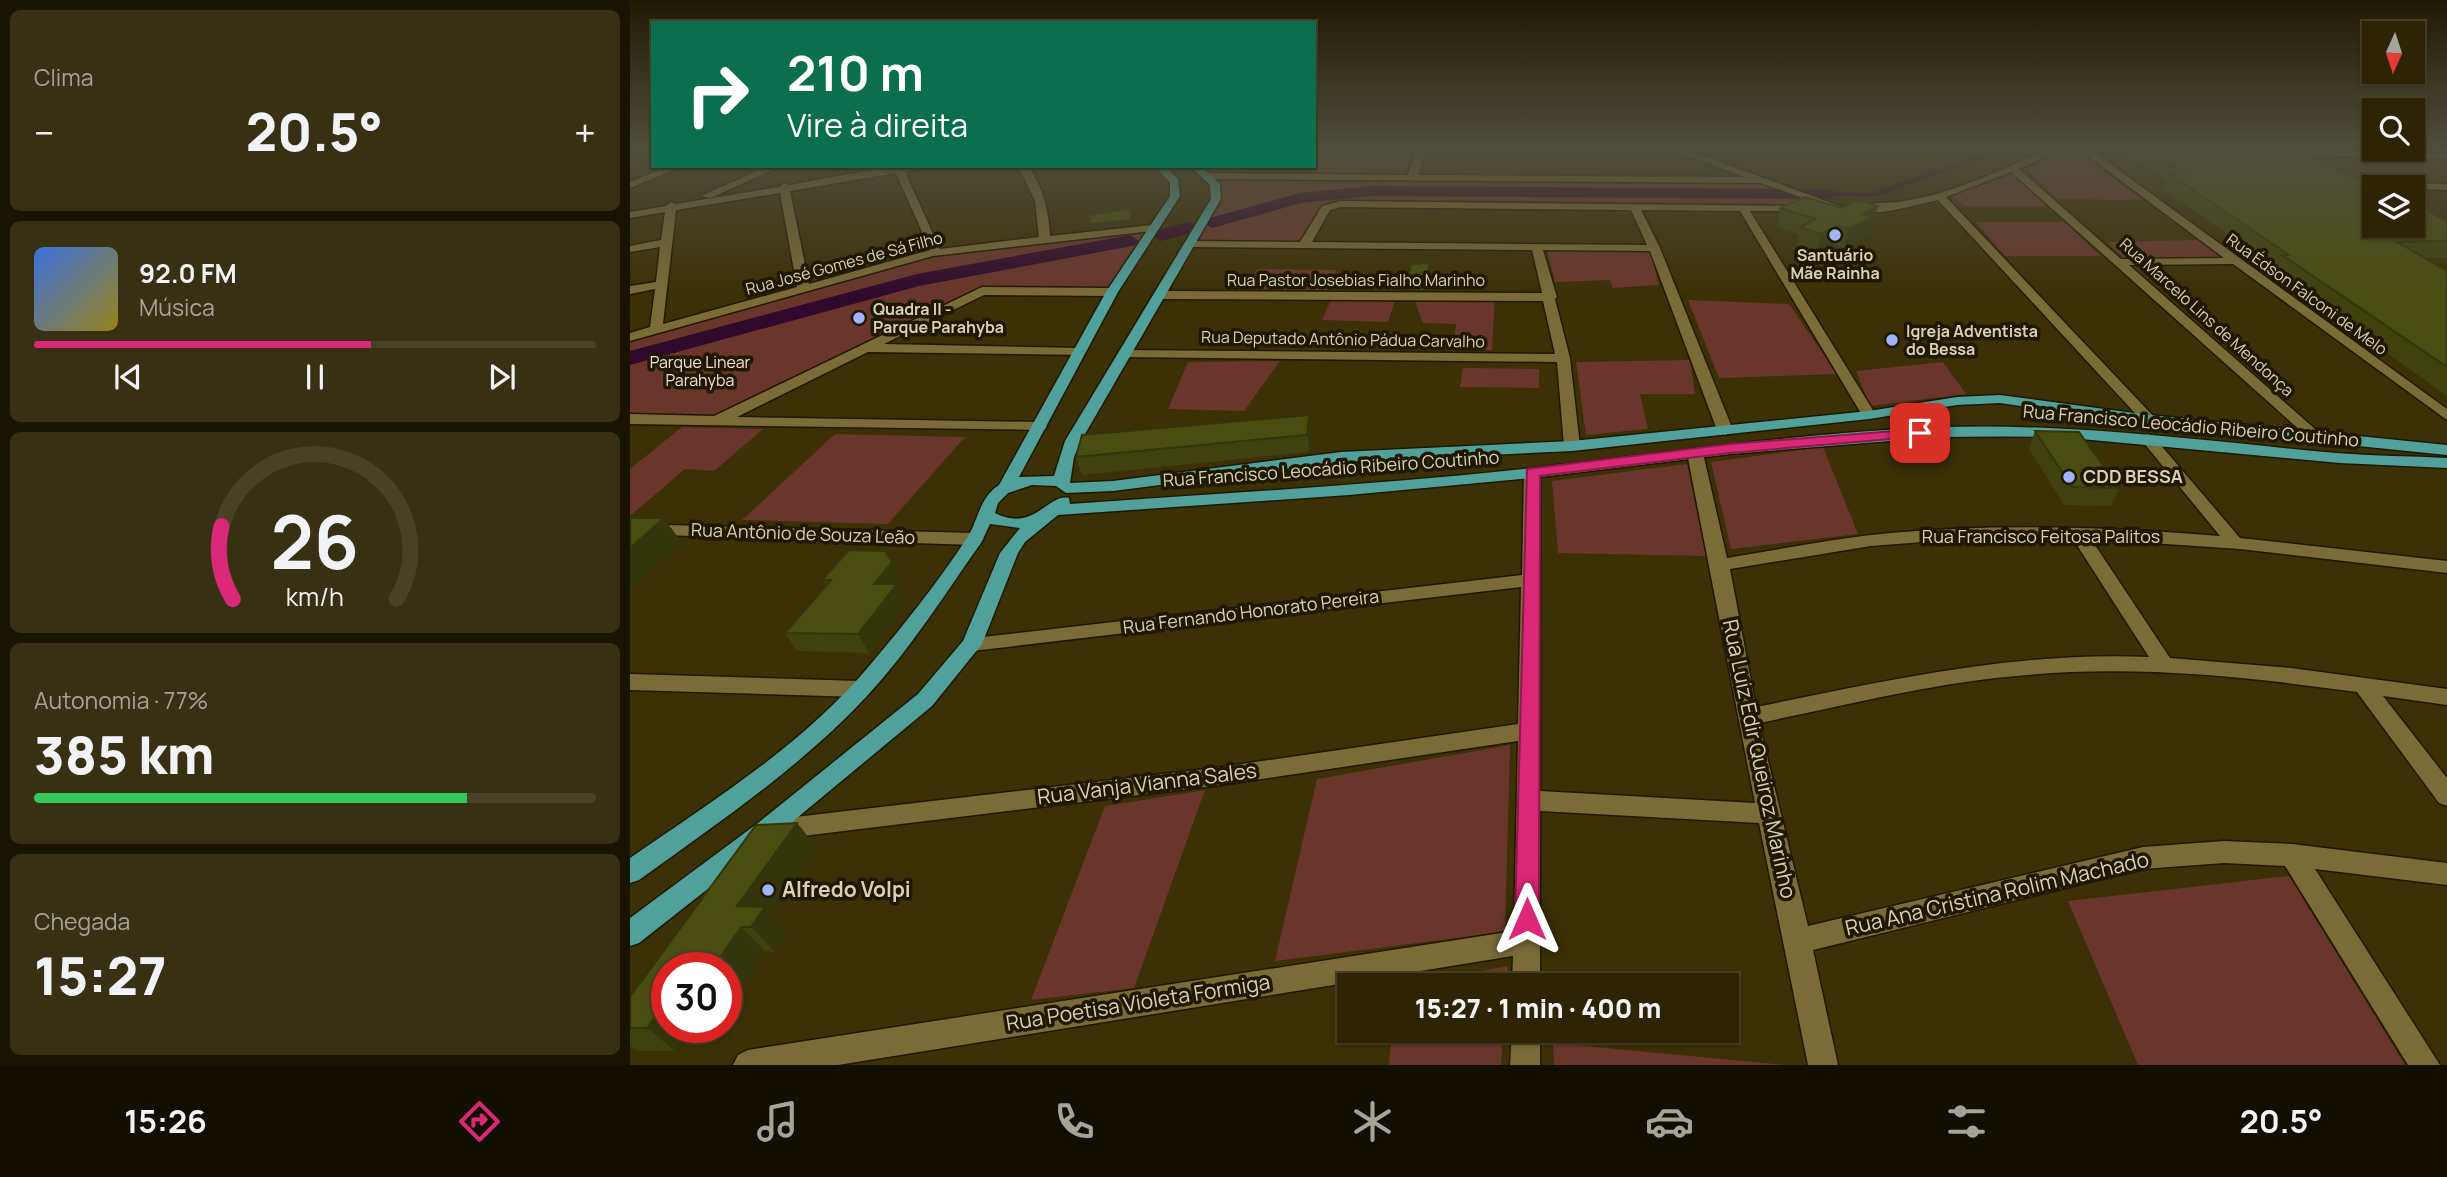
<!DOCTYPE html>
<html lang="pt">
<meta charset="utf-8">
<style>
:root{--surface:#2c2404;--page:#383013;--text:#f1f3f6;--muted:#a6a49a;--line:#484126;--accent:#db2777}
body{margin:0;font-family:Manrope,sans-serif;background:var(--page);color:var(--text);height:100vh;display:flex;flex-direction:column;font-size:26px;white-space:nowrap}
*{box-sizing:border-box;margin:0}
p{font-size:23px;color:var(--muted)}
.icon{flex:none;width:38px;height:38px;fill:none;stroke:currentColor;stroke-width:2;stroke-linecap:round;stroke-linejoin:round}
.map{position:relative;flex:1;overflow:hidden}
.drawer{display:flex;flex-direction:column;gap:10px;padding:10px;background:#181402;width:630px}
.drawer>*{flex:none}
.top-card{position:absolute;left:21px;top:21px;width:665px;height:147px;border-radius:0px;box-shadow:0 2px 5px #0004,0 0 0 2px var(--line);background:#0b6e4f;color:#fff;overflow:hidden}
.needle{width:46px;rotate:183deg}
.buttons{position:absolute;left:1732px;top:21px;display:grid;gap:14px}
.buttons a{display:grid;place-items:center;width:63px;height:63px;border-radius:0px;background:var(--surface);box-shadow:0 2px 5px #0004,0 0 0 2px var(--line);font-size:35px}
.speed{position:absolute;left:21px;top:952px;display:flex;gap:14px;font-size:35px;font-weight:700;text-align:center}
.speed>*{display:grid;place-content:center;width:91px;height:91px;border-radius:50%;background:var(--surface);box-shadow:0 2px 5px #0004,0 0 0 2px var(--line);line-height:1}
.speed .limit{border:10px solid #d22;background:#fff;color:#111}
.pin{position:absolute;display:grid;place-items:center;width:60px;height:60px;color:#fff;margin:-30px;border-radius:14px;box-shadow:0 4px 10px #0006}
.me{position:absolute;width:77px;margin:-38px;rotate:0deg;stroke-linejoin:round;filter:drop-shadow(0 0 5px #0008)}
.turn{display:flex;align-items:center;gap:24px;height:147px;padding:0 21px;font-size:32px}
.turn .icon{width:91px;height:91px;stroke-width:2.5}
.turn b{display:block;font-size:49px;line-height:60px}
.big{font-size:52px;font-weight:800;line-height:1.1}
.drawer .tile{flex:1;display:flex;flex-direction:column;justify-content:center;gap:10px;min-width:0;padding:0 24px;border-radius:10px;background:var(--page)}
.drawer .dial{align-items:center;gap:0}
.dial svg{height:182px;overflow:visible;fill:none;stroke:var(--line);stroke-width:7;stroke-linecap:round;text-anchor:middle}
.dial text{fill:var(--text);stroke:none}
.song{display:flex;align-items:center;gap:21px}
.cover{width:84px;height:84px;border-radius:10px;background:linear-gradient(135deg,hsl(220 70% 55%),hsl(50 70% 35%))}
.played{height:7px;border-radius:4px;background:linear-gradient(90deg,var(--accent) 60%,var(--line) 60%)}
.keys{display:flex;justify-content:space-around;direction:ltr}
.heat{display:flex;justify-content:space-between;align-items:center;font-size:38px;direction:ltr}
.charge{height:10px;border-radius:5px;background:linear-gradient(90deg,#34c759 77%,var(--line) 0)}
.trip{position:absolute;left:707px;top:973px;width:402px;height:70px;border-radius:0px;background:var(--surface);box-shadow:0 2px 5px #0004,0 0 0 2px var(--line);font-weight:800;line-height:70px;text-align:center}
.tabs{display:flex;height:112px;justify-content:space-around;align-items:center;background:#120e02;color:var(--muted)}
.tabs .icon{width:49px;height:49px}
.tabs .on{color:var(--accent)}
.tabs b{font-size:32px;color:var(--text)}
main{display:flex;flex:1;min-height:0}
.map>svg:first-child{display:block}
</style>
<main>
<section class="drawer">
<div class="tile"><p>Clima</p>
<div class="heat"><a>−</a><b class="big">20.5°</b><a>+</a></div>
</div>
<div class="tile">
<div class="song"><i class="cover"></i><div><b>92.0 FM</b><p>Música</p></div></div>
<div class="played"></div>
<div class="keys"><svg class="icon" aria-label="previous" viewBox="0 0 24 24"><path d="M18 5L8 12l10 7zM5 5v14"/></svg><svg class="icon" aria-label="pause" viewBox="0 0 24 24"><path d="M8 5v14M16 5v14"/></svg><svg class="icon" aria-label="next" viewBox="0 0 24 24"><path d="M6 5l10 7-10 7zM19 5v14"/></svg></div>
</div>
<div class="tile dial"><svg viewBox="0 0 100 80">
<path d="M14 69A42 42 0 1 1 86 69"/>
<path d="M14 69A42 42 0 0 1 9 37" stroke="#db2777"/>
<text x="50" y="56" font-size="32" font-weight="700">26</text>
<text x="50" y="72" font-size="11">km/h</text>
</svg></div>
<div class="tile"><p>Autonomia · 77%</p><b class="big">385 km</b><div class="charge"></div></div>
<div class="tile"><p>Chegada</p><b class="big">15:27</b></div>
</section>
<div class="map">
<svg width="1817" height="1065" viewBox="0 0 1817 1065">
<rect width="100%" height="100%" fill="#3b3006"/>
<g fill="#6a362b">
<path d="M684 147H782L774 174 591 172 580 166H684Z"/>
<path d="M1442 149 1514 200 1428 199 1397 168Z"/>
<path d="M1384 173 1419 206H1335L1320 195Z"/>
<path d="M581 178 1129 181 1208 209 718 205 690 213 669 242 558 244 587 195Z"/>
<path d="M1346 222H1435L1470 256H1375Z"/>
<path d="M521 229 483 291 352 289 83 421 0 419V336L303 252Z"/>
<path d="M1569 240 1597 259H1495L1476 242Z"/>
<path d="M917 250 1020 251 1029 285 983 288 980 280 925 282Z"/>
<path d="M627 269 706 270 697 290 616 289Z"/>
<path d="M704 293 767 295 758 322 692 320Z"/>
<path d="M865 297 862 350 823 349 826 324 793 323 784 299Z"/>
<path d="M1058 300 1159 304 1207 374 1089 378Z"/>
<path d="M1060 360 1065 394H1010L1018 429 956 435 946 362Z"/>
<path d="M650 361 614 411 538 409 558 362Z"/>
<path d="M1313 362 1336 394 1240 406 1226 371Z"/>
<path d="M833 368 909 369V388L830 387Z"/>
<path d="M52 427 133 429 84 471 55 469 0 516V469Z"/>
<path d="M205 434 335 437 258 524 112 520Z"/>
<path d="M1193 447 1228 534 1101 549 1081 462Z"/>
<path d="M1057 464 1076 556 928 553 922 481Z"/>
<path d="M880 745 875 932 645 961 687 779Z"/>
<path d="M575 790 504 988 401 1000 475 806Z"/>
<path d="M1659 876 1775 1065H1508L1438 901Z"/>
<path d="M878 966 876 985H782Z"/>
<path d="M762 1031H873L871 1065H759Z"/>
<path d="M923 1043 1156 1065H924Z"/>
</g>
<path fill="#31092c" d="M1369 147H1384L1248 196H1173L1159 192 1241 193Z"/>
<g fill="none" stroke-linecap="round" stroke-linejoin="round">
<g fill="#31092c" fill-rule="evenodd">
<path d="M741 186 1200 189 1209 194 1200 199 741 196 671 203 582 228 573 223 576 219 670 193Z"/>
<path d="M560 222 569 228 567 232 530 241 521 235 523 231Z"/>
<path d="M500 235 509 241 507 245 289 286 0 365V351L287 274Z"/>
</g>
<defs>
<g id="minor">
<path d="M787 147H797L788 175 1114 177 1035 147H1049L1215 208 1206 210 1131 183 578 179 573 176 578 173 778 175Z"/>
<path d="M1423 147H1436L1389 169 1491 259 1594 258 1446 147H1457L1817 409V420L1603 264 1499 265 1694 437 1686 442 1681 440 1381 172 1316 197 1527 420 1519 425 1514 423 1308 200C1289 204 1237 220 1221 209 1233 201 1259 204 1274 201 1326 193 1375 168 1423 147Z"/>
<path d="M1674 150 1817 153V159L1671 155 1669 153Z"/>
<path d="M39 166H53L0 188V182Z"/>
<path d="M138 166H152L80 198 71 196Z"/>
<path d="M264 166H298L275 172 310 249 409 237 405 201 388 166H398C413 187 419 211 420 236L522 225 527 228 522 231 303 256 0 341V333L20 327 25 289 0 294V286L26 282 30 247 0 252V246L31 240 35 212 0 218V212L36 206 41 202 46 204 149 187 154 183 159 185ZM266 173 300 250 179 284 160 191ZM150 193 167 287 33 324 46 210Z"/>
<path d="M1735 182 1817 184V190L1732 187 1730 185Z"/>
<path d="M711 201 1177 206 1178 208 1173 211H1120L1246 415 1239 419 1232 415 1110 211 1011 210 1030 248 1103 430 1095 435 1087 430 1020 251 913 250 927 297 925 299 940 358 950 446 942 451 934 446 927 362 489 357V351L494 350 925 354 913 301 531 299 525 295 531 291 912 293 902 250 559 247 553 244 559 241 670 242 692 206ZM711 207 1001 210 1017 245 682 242 700 210Z"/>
<path d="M352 287 482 288 488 292 482 296 354 295 254 344 449 348 454 349V355L238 352 107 417 409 422 414 424 417 427 414 430 0 424V414L84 416Z"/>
<path d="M1518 434 1523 436 1610 538 1817 561V573L1610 549 1461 539 1540 658 1661 668 1817 689V705L1753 696 1817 778V806L1809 803 1727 692C1618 677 1507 665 1397 675 1306 682 1218 705 1129 723L1178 926 1513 847 1594 841 1662 844 1817 863V885L1685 869 1810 1065H1778L1655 866 1594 863 1513 869 1183 950 1208 1065H1178L1129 823 910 811V985H882L883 956 208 1065H103L108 1055 118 1050 884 931 888 741 584 786 148 839 140 836 136 829 140 822 148 819 584 768 888 724 891 587 342 651 335 649 332 644 335 639 892 575 894 473 902 468 910 473V791L1125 803 1057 453 1059 450 1065 448 1073 453 1097 558C1152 549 1206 538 1260 533 1370 523 1480 527 1590 536L1513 442 1510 439 1513 436ZM1402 538 1443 539 1519 657C1385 651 1256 681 1126 707L1100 569 1241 546 1332 539Z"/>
<path d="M0 524 345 533 354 539 345 545 0 534Z"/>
<path d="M0 674 230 681 237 683 240 689 237 695 230 697 0 690Z"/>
<path d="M882 1031H910V1065H880Z"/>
</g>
<g id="major">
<path d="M1804 147H1817V154Z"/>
<path d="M524 166H535L548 179 550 196 488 292 389 477 424 476 435 441 581 199 580 185 560 166H571L590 184 591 199 451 441 444 457 440 483 483 481 711 452 942 441 1239 411 1327 397 1370 395 1519 415 1817 445V455L1519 425 1370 403 1327 405 1239 419 942 451 711 462 483 491 436 493 426 486 402 485 378 493 368 503 365 513C404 533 418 493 439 498L440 504C595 493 750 485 904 468 1039 453 1175 432 1312 427 1444 423 1574 441 1706 453 1743 456 1780 456 1817 458V468L1710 463 1419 436 1310 437 1100 454 902 478 719 495 428 515 395 542 388 553 352 644 302 706 144 837 9 943 0 946V918L128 823 288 694 333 641 370 553 390 528 360 524 351 543C314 595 280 650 237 696 170 768 88 823 9 880L0 883V858C84 800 174 744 240 665 274 625 308 582 337 538 349 519 349 498 369 485L476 292 540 196V182Z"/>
</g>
</defs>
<use href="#minor" stroke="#201800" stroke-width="3"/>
<use href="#major" stroke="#201800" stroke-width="3"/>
<use href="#minor" fill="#7a6b37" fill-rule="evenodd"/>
<use href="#major" fill="#50a19c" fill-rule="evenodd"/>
</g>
<g fill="#3f420e">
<path d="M1488 147H1665L1722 178 1817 221V258H1795L1817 271V396L1643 272 1645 268 1534 189 1537 181Z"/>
<path d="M1150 208 1244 224 1243 225 1240 236 1214 248 1204 245 1187 253 1166 246 1169 234 1147 227Z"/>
<path d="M800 273 798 290H779L778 280Z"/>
<path d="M1405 431 1489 488 1481 506 1434 505 1399 449Z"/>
<path d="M682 432 680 452 452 475 446 457Z"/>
<path d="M262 562 272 581 268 586 277 603 239 653 167 651 155 633 196 586 192 580Z"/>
<path d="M167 823 187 848 141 914 158 932 145 952 135 951 109 990H96V968H37L45 1051H7L0 1046V997Z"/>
</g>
<g fill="#33360b">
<path d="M1248 206 1240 236 1214 248 1218 229 1233 214Z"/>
<path d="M500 208 503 224 462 229 460 224Z"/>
<path d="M1208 226 1204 245 1187 253 1191 234Z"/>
<path d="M799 263 800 273 798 290 797 280Z"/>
<path d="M679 415 682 432 680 452 677 435Z"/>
<path d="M34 518 52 543 0 590V548Z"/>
<path d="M262 562 272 581 268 586 277 603 239 653 228 634 244 584Z"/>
<path d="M167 823 187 848 141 914 158 932 145 952 121 927 107 906Z"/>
<path d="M111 927 135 951 109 990 96 978V968H86L84 966Z"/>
<path d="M37 1001V1027H62L45 1051 17 1028Z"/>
</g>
<g fill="#494d10" stroke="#33360b" stroke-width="2">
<path d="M1515 147H1665L1722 178H1735L1753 187H1745V226H1783V203L1817 221V241L1767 242 1817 271V367L1652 255H1659L1540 174H1555Z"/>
<path d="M1175 197 1212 208 1227 200 1248 206 1233 214 1244 217 1218 229 1208 226 1191 234 1170 227 1186 219 1150 208Z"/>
<path d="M500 208 502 220 460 224 459 215Z"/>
<path d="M799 263 797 280H778L781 264Z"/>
<path d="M679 415 677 435 446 457 452 435Z"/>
<path d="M1405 431 1449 432 1489 488 1442 487Z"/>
<path d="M0 518H34L0 548Z"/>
<path d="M219 550 255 551 262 562 244 584H267L228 634 155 633 201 580H192Z"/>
<path d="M167 823 107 906 135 907 121 927H111L84 966 62 965 61 968H37V1001L17 1028H0V997L126 825Z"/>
</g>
<linearGradient id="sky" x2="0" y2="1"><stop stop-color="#201a03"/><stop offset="0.5" stop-color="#4f4e3b"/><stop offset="1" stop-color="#4f4e3b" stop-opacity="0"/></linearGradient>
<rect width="1817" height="296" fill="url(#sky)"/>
<path fill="#db2777" stroke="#8e194d" stroke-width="2" d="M1290 429 1297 433 1295 436 1100 453 910 476 909 919 905 927 897 930 889 927 885 919 897 469 1100 444Z"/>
<g fill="#a1b3fd" stroke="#1f1904" stroke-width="2.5">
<circle cx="1205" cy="235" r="7"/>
<circle cx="229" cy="318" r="7"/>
<circle cx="1262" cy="340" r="7"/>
<circle cx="1439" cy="477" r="7"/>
<circle cx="138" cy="890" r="7"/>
</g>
<g text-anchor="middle" stroke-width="7" stroke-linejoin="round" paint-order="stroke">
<g font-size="16" font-weight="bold" fill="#d9d1b7" stroke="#1f1904" text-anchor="start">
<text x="1205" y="261" text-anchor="middle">Santuário<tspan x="1205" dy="18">Mãe Rainha</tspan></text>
<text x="243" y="315">Quadra II -<tspan x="243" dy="18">Parque Parahyba</tspan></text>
<text x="1276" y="337">Igreja Adventista<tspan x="1276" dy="18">do Bessa</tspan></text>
</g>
<g font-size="16" fill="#d9d1b7" stroke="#1f1904">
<text transform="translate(214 263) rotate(-15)" y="6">Rua José Gomes de Sá Filho</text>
<text x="726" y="286">Rua Pastor Josebias Fialho Marinho</text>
<text transform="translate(1677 294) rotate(36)" y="6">Rua Édson Falconi de Melo</text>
<text transform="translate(1577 317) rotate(42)" y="6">Rua Marcelo Lins de Mendonça</text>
<text transform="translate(713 339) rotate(1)" y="6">Rua Deputado Antônio Pádua Carvalho</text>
</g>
<g font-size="16" fill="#f3dfdb" stroke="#1f1904">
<text x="70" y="368">Parque Linear<tspan x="70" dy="18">Parahyba</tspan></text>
</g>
<g font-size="18" fill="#d9d1b7" stroke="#1f1904">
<text transform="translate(1561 426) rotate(5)" y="6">Rua Francisco Leocádio Ribeiro Coutinho</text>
<text transform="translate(701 469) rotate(-4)" y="6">Rua Francisco Leocádio Ribeiro Coutinho</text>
<text transform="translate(173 534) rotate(2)" y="6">Rua Antônio de Souza Leão</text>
<text x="1411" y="543">Rua Francisco Feitosa Palitos</text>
<text transform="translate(621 612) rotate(-7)" y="6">Rua Fernando Honorato Pereira</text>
</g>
<g font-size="18" font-weight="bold" fill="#d9d1b7" stroke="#1f1904" text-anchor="start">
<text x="1453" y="483">CDD BESSA</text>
</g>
<g font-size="21" fill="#d9d1b7" stroke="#1f1904">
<text transform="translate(1129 759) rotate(78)" y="7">Rua Luiz Edir Queiroz Marinho</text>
<text transform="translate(517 784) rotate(-7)" y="7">Rua Vanja Vianna Sales</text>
<text transform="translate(1367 894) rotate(-13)" y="7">Rua Ana Cristina Rolim Machado</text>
<text transform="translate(508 1003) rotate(-9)" y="7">Rua Poetisa Violeta Formiga</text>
</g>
<g font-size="21" font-weight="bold" fill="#d9d1b7" stroke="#1f1904" text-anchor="start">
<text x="152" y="897">Alfredo Volpi</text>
</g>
</g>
</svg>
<div class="buttons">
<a><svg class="needle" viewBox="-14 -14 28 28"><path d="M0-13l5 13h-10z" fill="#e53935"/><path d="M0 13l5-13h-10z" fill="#a6a49a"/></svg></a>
<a><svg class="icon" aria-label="search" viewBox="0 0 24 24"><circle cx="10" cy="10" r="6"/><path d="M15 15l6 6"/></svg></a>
<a><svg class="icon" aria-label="layers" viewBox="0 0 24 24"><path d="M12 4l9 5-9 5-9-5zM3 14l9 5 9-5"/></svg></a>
</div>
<div class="speed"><div class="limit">30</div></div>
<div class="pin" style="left:1290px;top:433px;background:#d93025"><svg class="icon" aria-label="arrive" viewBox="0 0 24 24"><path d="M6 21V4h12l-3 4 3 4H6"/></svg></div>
<svg class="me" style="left:897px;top:919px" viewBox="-20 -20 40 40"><path d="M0-17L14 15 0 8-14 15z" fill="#db2777" stroke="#fff" stroke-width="4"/></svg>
<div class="trip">15:27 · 1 min · 400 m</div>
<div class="top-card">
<div class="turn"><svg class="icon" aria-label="right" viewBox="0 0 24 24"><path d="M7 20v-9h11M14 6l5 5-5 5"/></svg><div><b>210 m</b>Vire à direita</div></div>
</div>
</div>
</main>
<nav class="tabs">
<b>15:26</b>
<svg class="icon on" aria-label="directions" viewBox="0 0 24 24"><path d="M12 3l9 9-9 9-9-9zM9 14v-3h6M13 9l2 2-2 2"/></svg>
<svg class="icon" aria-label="music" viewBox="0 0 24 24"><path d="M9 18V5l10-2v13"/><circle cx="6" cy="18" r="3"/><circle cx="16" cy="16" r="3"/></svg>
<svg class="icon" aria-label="phone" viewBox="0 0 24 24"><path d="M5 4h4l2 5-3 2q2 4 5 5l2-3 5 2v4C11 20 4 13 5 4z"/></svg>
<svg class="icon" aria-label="climate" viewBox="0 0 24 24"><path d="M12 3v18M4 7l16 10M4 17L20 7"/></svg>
<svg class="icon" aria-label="car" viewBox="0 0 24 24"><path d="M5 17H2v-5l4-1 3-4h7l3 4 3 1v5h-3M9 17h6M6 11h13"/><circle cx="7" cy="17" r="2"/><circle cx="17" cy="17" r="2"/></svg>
<svg class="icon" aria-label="filters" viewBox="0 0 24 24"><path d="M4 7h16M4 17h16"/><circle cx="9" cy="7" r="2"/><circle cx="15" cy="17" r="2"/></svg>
<b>20.5°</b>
</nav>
